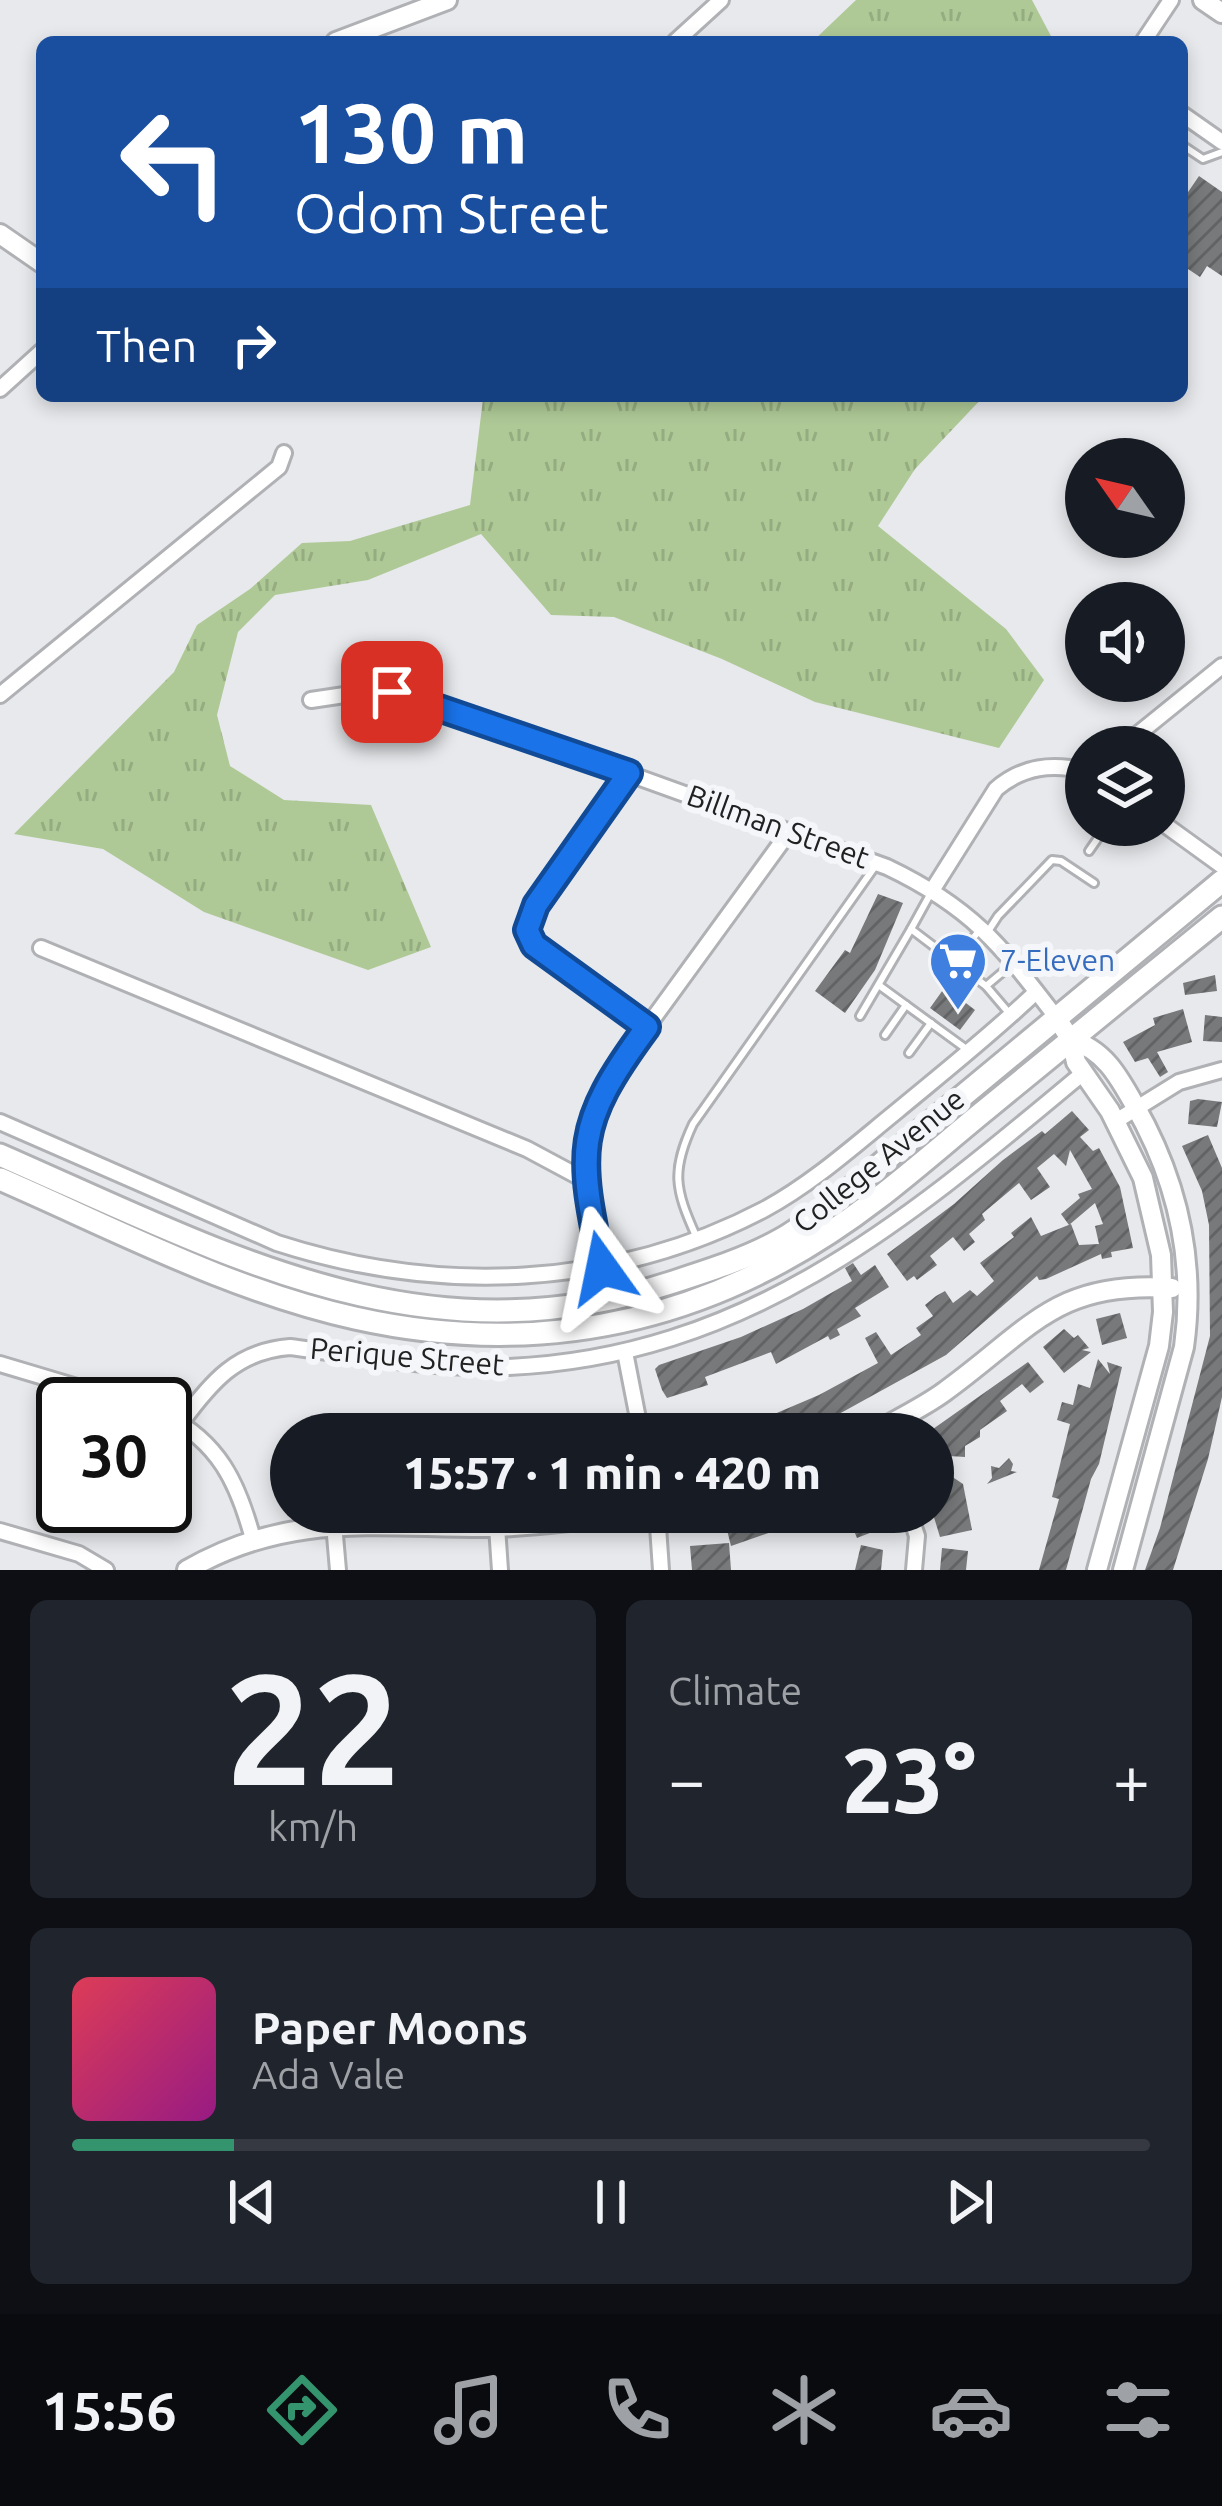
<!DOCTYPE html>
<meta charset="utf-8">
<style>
:root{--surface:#171b24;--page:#20242c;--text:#f1f3f6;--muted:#9ea1a6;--line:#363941;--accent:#34946e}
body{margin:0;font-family:Ubuntu,sans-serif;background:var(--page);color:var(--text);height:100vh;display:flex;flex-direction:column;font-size:45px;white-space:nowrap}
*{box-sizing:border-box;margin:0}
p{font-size:39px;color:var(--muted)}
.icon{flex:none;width:66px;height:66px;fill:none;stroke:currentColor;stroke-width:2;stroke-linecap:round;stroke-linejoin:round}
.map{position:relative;height:1570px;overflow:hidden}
.panel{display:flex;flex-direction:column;gap:30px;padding:30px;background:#0d0f14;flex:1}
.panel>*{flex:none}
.hud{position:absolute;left:36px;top:36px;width:1152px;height:366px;border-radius:18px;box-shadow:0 6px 18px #0003;background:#1a4fa0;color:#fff;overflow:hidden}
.needle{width:78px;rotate:304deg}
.buttons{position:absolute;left:1065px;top:438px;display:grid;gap:24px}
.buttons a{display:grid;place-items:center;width:120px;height:120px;border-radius:50%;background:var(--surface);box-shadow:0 6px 18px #0003;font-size:60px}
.speed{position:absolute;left:36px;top:1377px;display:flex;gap:24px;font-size:60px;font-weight:700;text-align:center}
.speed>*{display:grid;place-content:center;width:156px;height:156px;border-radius:50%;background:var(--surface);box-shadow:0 6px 18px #0003;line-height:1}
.speed .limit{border:6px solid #111;border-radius:18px;background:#fff;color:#111}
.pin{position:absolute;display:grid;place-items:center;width:102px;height:102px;color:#fff;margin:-51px;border-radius:24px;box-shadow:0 6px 18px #0006}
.me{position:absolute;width:132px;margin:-66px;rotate:348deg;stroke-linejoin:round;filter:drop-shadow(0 0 9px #0008)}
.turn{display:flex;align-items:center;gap:42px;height:252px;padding:0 60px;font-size:54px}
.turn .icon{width:156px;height:156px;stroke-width:2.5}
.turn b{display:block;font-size:84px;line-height:102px}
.then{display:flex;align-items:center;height:114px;padding:0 60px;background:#0003;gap:24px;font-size:45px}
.big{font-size:90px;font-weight:800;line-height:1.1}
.panel .card{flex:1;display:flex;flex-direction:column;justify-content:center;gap:18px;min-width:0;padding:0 42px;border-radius:18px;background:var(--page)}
.panel .dial{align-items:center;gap:0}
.dial b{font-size:156px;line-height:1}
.song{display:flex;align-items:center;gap:36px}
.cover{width:144px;height:144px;border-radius:18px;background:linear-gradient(135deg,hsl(350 70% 55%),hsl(310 70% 35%))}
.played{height:12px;border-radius:6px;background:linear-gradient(90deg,var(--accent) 15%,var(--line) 15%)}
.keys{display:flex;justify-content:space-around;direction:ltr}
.heat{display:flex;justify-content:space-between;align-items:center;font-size:66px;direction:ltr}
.panel .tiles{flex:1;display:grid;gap:30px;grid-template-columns:1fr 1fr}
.card:last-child{grid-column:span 2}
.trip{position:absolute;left:270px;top:1413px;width:684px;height:120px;border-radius:60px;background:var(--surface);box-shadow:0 6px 18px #0003;font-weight:800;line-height:120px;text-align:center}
.menu{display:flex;height:192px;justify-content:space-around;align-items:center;background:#090b0e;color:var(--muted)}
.menu .icon{width:84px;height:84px}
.menu .active{color:var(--accent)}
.menu b{font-size:54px;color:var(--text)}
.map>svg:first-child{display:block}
</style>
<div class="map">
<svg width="1222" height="1570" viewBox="0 0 1222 1570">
<defs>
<pattern id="grass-tufts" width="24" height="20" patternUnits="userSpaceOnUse" patternTransform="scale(3)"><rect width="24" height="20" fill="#aec996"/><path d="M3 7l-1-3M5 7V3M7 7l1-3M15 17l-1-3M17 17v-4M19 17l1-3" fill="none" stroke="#95ac81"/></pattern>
<pattern id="building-hatch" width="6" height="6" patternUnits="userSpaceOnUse" patternTransform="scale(3)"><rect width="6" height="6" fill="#77797b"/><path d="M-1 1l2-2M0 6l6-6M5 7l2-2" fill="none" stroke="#616364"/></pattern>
</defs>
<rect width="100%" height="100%" fill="#e7e9ec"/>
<g fill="url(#grass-tufts)">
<path d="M856 0H1032L1052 38 1047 42H812Z"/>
<path d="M470 396H984L915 469 878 526 1006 629 1044 680 999 748 815 702 722 659 614 617 551 615 481 534 368 580 275 595 238 632 217 715 230 766 284 800 371 805 431 947 368 970 204 912 103 849 14 834 174 672 197 625 250 589 302 543 350 541 470 505 483 399Z"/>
</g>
<g fill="url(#building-hatch)">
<path d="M1199 176 1222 192V276L1207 266 1200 277 1182 265V201Z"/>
<path d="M878 894 903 903 875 970 845 1013 815 991 845 950 850 953Z"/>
<path d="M1215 975 1217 991 1185 995 1183 983Z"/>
<path d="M945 987 975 1010 960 1030 930 1008Z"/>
<path d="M1183 1009 1192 1042 1157 1052 1168 1072 1160 1077 1148 1058 1135 1062 1123 1042 1155 1025 1153 1018Z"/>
<path d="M1205 1015 1222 1017V1042L1203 1041Z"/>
<path d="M1198 1099 1222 1102 1217 1127 1188 1124 1190 1101Z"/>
<path d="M1072 1111 1089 1130 1080 1137 1093 1151 1099 1148 1120 1187 1133 1248 1111 1252 1112 1257 1102 1259 1101 1254 1046 1279 1039 1280 1037 1276 946 1355 819 1425 793 1434H652L703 1416 707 1426 731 1420 734 1431 819 1395 878 1363 865 1338 876 1332 891 1355 921 1335 916 1328 933 1316 925 1305 936 1296 945 1291 953 1303 970 1290 977 1296 994 1281 980 1263 1014 1237 1011 1233 1031 1217 1041 1236 1071 1224 1079 1245 1099 1244 1095 1226 1103 1224 1095 1203 1069 1225 1061 1214 1080 1198 1078 1194 1092 1189 1070 1150 1066 1166 1054 1154 1037 1168 1050 1187 1031 1200 1019 1183 982 1214 985 1220 969 1234 975 1242 964 1251 953 1237 930 1256 937 1265 917 1280 914 1276 907 1281 887 1254 954 1204 1003 1160 1042 1131 1045 1134Z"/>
<path d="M1208 1135 1222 1168V1397L1208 1459 1173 1570H1145L1160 1528 1210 1336 1209 1225 1202 1191 1182 1146Z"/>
<path d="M853 1263 861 1275 875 1265 889 1287 855 1308 861 1316 837 1329 840 1335 830 1340 828 1336 776 1364 771 1352 705 1377 708 1385 667 1398 662 1390 655 1369 659 1365 741 1337 803 1309 852 1281 845 1268Z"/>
<path d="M1120 1313 1127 1338 1102 1345 1096 1319Z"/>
<path d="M1064 1329 1074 1338 1078 1335 1089 1348 1082 1350 1091 1352 1064 1373 1043 1347Z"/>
<path d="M1098 1359 1110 1374 1107 1362 1122 1367 1099 1464 1091 1479 1066 1570H1039L1059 1499 1052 1497 1070 1424 1057 1420 1062 1402 1073 1405 1078 1384 1090 1388Z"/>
<path d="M1028 1362 1044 1382 1030 1393 1022 1384 1000 1401 1007 1411 980 1430V1437L965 1446V1457L933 1455V1429Z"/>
<path d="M1009 1458 1013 1464 1011 1471 1017 1472 987 1484 992 1478 991 1466 999 1468Z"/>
<path d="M933 1464 963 1484 972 1530 940 1537 933 1514Z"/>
<path d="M757 1512H826V1513L731 1546 725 1522Z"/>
<path d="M854 1512H873L880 1529 857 1538 852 1526 836 1533 832 1522Z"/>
<path d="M729 1543 731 1570H692L690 1546Z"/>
<path d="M861 1545 883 1550 881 1570H855Z"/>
<path d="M942 1548 968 1551 966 1570H940Z"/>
</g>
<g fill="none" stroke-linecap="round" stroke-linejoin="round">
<defs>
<g id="lane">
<path d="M1182 145 1203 159 1222 152"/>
<path d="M1089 851 1107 825"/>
<path d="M932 891 911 929 986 986 1009 1013"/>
<path d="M987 933 998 916 1052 860 1061 861 1094 883"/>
<path d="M954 962 978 932"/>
<path d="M880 986 969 1051"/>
<path d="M986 986 1011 965"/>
<path d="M860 1016 911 929"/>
<path d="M885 1035 906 1005"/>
<path d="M909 1053 931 1023"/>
<path d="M696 1236C675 1189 671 1171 693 1124L876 865"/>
</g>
<g id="street">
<path d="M675 42 721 0"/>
<path d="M1143 42 1171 0"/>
<path d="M1182 114 1222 142"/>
<path d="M0 389 42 351"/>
<path d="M0 695 279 467 284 453"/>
<path d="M311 700 358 693 413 696 887 867C971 907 1000 944 1056 1017"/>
<path d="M1122 747 1222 666"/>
<path d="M629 773 535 905 527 930 534 945 647 1027"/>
<path d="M1164 824 1222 866"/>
<path d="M933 889 996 789C1023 766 1052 763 1086 771"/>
<path d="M41 948 527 1149 583 1179"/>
<path d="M1116 1121 1179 1082 1222 1070"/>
<path d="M0 1122 277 1243C438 1295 613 1289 765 1209 813 1183 855 1145 897 1111 944 1072 992 1034 1036 992"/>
<path d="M602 1268C586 1191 572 1143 615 1071L789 832"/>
<path d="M625 1352 641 1434"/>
<path d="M0 1364 134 1404"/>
<path d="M165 1415C219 1442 238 1483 253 1539"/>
<path d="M181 1423C211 1382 237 1351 290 1347 363 1356 436 1370 509 1367 749 1356 908 1219 1083 1073"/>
<path d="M657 1512 661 1570"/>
<path d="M909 1512 917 1536 914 1570"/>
<path d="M334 1524 338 1570"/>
<path d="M497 1527 500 1570"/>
<path d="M0 1531 79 1554 106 1570"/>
</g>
<g id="secondary">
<path d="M1203 0 1222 13"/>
<path d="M336 42 447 0"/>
<path d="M0 234 42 263"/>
<path d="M1056 1017 1071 1040 1076 1062 1110 1111 1143 1178 1161 1255 1163 1312 1159 1346 1097 1570"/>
<path d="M1071 1040C1103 1049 1118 1075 1134 1104 1177 1179 1196 1261 1184 1347L1123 1570"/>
<path d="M872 1434C896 1420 922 1408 944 1392 1030 1330 1055 1280 1172 1288"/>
<path d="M187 1570C291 1510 379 1528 492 1527 544 1526 597 1517 648 1512"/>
</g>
<g id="primary">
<path d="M0 1155C224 1253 420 1364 670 1283 707 1271 746 1259 780 1240 804 1227 825 1208 847 1192L1222 881"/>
<path d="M0 1179C115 1229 232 1291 355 1318 548 1361 721 1319 877 1199 915 1170 952 1137 989 1107 1067 1043 1144 980 1222 917"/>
</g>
</defs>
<use href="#lane" stroke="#b0b1b4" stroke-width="12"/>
<use href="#street" stroke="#b0b1b4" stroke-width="20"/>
<use href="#secondary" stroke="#b0b1b4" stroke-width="24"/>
<use href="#primary" stroke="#b0b1b4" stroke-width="27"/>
<use href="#lane" stroke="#fff" stroke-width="6"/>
<use href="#street" stroke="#fff" stroke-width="14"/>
<use href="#secondary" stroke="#fff" stroke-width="18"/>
<use href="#primary" stroke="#fff" stroke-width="21"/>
</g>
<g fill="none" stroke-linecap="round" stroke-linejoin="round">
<defs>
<path id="route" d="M392 692 629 773 536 905 527 930 534 945 647 1027C573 1127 578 1151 602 1268"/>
</defs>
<use href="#route" stroke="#114b97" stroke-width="30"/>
<use href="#route" stroke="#1a73e8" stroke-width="21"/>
</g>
<defs>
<symbol id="supermarket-pin" viewBox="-11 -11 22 30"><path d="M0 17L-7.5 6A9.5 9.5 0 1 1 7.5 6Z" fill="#3f7fe0" stroke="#f4f6f9"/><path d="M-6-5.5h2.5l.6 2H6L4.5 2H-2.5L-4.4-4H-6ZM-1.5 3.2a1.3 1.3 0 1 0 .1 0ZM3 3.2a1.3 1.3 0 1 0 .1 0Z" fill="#fff"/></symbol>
</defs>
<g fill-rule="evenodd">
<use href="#supermarket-pin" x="925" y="928" width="66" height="90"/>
</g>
<g text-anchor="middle" stroke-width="12" stroke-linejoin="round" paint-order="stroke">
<g font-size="30" fill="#212122" stroke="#f4f6f9">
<text transform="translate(778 827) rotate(20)" y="10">Billman Street</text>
<text transform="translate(879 1161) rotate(-39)" y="10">College Avenue</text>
<text transform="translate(407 1357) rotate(5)" y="10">Perique Street</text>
</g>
<g font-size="30" fill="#366cbe" stroke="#f4f6f9" text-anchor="start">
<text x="1000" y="971">7-Eleven</text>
</g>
</g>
</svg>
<div class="buttons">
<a><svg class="needle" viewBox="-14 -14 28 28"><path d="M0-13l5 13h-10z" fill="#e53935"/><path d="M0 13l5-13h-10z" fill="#9ea1a6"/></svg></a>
<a><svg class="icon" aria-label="sound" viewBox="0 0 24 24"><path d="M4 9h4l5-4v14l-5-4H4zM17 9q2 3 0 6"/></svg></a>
<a><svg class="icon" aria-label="layers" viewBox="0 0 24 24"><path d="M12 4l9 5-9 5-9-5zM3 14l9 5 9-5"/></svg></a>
</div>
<div class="speed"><div class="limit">30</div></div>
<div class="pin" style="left:392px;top:692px;background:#d93025"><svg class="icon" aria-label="arrive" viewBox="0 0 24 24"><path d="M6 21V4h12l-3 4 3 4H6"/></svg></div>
<svg class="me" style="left:602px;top:1268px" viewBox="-20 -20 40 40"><path d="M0-17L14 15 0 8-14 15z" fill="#1a73e8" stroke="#fff" stroke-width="4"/></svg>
<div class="trip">15:57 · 1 min · 420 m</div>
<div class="hud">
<div class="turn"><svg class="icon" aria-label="left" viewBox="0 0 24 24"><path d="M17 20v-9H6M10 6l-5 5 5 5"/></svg><div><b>130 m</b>Odom Street</div></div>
<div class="then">Then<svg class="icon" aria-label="right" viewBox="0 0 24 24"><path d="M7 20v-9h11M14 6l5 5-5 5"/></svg></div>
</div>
</div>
<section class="panel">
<div class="tiles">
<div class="card dial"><b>22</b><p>km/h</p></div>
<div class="card"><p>Climate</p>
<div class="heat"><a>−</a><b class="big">23°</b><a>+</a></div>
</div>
<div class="card">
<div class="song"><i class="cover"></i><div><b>Paper Moons</b><p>Ada Vale</p></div></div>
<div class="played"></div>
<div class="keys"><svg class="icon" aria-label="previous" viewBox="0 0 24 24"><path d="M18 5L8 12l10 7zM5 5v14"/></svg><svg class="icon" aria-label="pause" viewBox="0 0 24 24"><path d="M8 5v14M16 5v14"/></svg><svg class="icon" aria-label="next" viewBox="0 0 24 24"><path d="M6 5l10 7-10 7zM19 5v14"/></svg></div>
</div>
</div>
</section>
<nav class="menu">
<b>15:56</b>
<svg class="icon active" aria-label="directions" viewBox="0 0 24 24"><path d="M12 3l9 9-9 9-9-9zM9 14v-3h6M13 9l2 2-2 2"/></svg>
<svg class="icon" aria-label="music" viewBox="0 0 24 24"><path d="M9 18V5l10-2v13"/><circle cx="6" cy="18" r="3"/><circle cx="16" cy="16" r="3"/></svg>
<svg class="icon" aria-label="phone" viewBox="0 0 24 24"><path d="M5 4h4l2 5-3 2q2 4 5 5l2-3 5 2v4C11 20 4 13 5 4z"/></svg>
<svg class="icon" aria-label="climate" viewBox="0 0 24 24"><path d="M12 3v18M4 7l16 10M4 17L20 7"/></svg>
<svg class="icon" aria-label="car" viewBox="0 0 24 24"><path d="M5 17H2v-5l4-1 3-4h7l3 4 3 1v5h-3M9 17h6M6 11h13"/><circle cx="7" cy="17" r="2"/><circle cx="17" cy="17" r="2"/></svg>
<svg class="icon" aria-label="filters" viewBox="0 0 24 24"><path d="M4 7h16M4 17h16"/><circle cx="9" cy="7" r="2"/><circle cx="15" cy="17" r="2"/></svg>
</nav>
